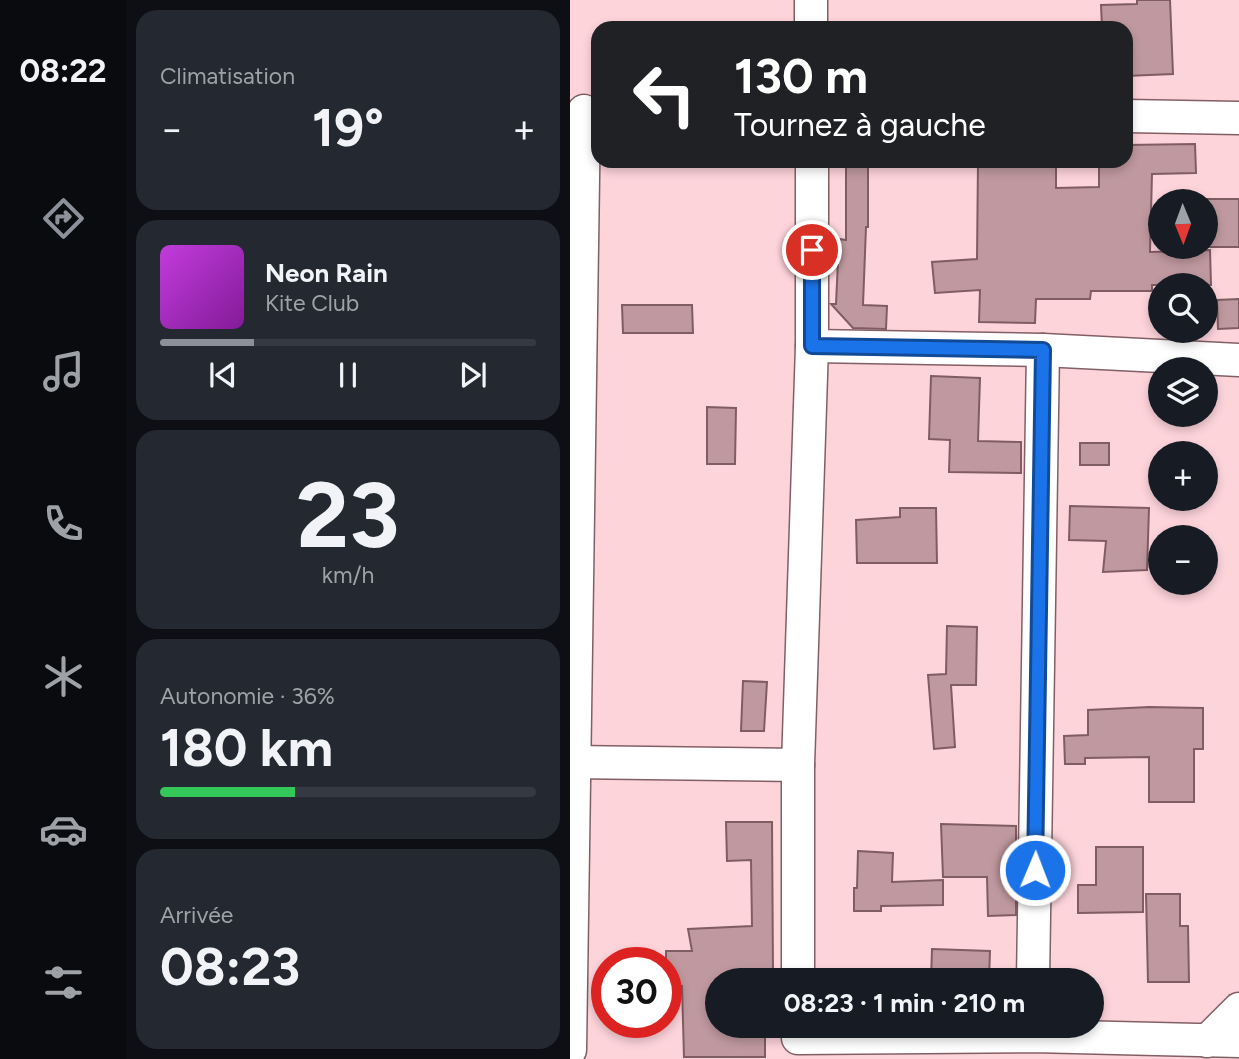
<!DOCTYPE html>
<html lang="fr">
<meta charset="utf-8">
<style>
:root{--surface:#171b24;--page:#242831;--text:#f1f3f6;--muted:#9ea1a6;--line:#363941;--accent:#8c9099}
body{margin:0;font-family:Figtree,sans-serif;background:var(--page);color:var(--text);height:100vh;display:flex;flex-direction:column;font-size:26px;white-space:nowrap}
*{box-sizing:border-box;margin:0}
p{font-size:23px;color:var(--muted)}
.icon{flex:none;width:38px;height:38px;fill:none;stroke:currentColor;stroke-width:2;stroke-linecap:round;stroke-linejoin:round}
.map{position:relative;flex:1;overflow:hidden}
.panel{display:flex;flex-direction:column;gap:10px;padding:10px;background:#0d0f14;width:444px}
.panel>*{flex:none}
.top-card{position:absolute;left:21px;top:21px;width:542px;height:147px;border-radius:21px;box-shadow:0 4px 10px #0003;background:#202124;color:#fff;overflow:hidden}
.needle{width:46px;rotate:179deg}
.tools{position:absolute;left:578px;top:189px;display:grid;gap:14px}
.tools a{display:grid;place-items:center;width:70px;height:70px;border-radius:50%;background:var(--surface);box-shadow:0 4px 10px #0003;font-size:35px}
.speed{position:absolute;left:21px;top:947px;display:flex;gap:14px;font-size:35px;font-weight:700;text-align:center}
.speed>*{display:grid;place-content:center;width:91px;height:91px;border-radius:50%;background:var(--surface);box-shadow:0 4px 10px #0003;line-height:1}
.speed .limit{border:10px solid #d22;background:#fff;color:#111}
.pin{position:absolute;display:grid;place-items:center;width:60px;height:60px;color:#fff;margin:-30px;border:4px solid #fff;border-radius:50%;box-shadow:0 2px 7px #0007}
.me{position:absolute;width:77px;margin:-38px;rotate:1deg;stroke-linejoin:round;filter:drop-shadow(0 0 5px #0008)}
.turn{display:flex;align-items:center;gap:24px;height:147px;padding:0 28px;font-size:32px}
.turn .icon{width:91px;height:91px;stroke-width:2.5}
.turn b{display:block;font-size:49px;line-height:60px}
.big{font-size:52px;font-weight:700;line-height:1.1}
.panel .card{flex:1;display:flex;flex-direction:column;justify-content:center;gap:10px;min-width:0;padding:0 24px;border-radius:21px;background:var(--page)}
.panel .dial{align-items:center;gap:0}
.dial b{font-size:91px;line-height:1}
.song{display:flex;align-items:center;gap:21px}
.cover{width:84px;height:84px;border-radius:10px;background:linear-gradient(135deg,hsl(290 70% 55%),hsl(290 70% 35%))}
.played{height:7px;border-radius:4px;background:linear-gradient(90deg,var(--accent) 25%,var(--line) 25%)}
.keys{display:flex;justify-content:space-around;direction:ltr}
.heat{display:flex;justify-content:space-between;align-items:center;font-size:38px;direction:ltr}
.charge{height:10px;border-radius:5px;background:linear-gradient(90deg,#34c759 36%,var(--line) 0)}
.trip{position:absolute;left:135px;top:968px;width:399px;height:70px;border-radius:35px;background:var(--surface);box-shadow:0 4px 10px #0003;font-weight:700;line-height:70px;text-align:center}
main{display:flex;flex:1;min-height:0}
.tabs{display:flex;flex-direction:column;width:126px;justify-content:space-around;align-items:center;background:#090b0e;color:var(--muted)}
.tabs .icon{width:49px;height:49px}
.tabs .on{color:var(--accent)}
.tabs b{font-size:32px;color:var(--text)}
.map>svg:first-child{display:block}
</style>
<main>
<nav class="tabs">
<b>08:22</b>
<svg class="icon on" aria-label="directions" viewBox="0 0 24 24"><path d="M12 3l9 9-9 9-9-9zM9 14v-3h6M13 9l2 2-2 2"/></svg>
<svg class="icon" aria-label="music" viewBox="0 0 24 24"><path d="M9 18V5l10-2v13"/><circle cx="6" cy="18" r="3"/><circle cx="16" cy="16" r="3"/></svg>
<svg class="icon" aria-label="phone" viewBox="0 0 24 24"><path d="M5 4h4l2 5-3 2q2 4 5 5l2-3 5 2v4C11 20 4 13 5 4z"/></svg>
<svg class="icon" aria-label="climate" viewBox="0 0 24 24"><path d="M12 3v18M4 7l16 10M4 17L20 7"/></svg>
<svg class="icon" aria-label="car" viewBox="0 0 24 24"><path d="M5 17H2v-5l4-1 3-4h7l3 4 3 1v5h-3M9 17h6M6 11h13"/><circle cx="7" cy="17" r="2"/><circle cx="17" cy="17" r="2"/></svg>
<svg class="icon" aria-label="filters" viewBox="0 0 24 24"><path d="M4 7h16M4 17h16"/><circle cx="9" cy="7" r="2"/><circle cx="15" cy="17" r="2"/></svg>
</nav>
<section class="panel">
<div class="card"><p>Climatisation</p>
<div class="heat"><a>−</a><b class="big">19°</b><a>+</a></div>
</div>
<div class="card">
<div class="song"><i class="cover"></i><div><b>Neon Rain</b><p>Kite Club</p></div></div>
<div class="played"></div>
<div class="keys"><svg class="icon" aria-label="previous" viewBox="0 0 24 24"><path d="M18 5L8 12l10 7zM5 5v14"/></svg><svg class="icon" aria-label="pause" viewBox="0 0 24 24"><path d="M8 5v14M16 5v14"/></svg><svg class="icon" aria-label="next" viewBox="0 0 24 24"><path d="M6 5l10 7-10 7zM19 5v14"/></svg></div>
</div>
<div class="card dial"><b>23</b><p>km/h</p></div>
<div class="card"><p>Autonomie · 36%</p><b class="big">180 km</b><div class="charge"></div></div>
<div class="card"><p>Arrivée</p><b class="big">08:23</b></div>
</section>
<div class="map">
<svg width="669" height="1059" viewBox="0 0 669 1059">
<rect width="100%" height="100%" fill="#fed4db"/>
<g fill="#c099a0" stroke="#805c63" stroke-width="2">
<path d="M567 0H600L603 74 556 76V28H532L531 5 567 4Z"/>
<path d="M625 144 626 173 582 174 580 252 640 250 641 285H582V291H521L520 299H466L465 323 409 322 410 290 365 293 362 262 407 259 408 161H486V188L529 187V161H556V145Z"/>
<path d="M276 161H298V227H296L293 305 317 306 316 329 283 328 261 304H266L269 239 276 240Z"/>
<rect x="635" y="199" width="34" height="48"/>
<path d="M669 299V328L648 329 647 300Z"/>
<path d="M52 305H122L123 333H53Z"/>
<path d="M361 376 410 378 408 441 451 442V473L379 472 380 440 359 439Z"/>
<path d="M137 407 166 408 165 464H137Z"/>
<rect x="510" y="443" width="29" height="22"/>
<path d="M500 506 579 508 577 570 533 572 536 541 499 540Z"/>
<path d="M330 508H366L367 563H287L286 520 330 517Z"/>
<path d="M377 626 407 627 406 685H381L385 747 364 749 358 675 376 674Z"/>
<path d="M173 681 197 682 194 731H171Z"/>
<path d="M579 707 633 708V749H624V802H579V757L515 758V764H495L494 736 518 735V710Z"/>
<path d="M156 822H202L203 971H198L197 980H147V1026H195V1057H114L112 986H96V951H122L118 929 182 926 181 860 157 861Z"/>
<path d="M371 824 446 826V915L418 916 417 877H373Z"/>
<path d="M526 847H573V912L508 913V885H526Z"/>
<path d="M288 851 323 853 322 882 373 880V905L311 906V911H284V888H287Z"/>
<path d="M576 894H610V926H618L619 982H578Z"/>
<path d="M362 949 420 951 419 980H361Z"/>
</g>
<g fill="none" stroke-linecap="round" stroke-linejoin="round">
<defs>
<g id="minor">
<path d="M241 0V28"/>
<path d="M556 116 669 118"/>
<path d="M242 346 473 350 669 360"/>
<path d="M0 762 228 765"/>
<path d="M228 980V765L242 346V161"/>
<path d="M463 980 473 350"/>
<path d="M228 1038 463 1036 669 1041"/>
<path d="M637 1041 669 1009"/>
<path d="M0 1050 14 111"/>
</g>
</defs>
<use href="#minor" stroke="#825f65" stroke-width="35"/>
<use href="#minor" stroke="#fff" stroke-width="32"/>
</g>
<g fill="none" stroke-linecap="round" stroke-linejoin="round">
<defs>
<path id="route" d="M242 250V346L473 350 465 870"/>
</defs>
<use href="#route" stroke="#114b97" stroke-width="18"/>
<use href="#route" stroke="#1a73e8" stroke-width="12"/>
</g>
</svg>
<div class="tools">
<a><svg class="needle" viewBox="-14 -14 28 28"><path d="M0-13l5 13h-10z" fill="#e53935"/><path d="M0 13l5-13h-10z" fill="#9ea1a6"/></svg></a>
<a><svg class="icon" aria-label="search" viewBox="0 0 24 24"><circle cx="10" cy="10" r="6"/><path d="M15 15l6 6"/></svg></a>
<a><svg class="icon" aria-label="layers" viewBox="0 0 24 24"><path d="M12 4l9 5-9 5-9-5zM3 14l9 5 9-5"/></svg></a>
<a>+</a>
<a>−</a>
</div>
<div class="speed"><div class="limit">30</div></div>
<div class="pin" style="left:242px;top:250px;background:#d93025"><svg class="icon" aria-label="arrive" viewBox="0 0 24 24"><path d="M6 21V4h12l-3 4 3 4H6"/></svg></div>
<svg class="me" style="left:465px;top:870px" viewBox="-20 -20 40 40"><circle r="17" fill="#1a73e8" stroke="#fff" stroke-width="3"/><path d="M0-11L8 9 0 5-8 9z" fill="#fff"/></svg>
<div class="trip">08:23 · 1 min · 210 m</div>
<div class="top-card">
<div class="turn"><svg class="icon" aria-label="left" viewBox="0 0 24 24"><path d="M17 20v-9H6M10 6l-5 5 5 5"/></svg><div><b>130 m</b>Tournez à gauche</div></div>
</div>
</div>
</main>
